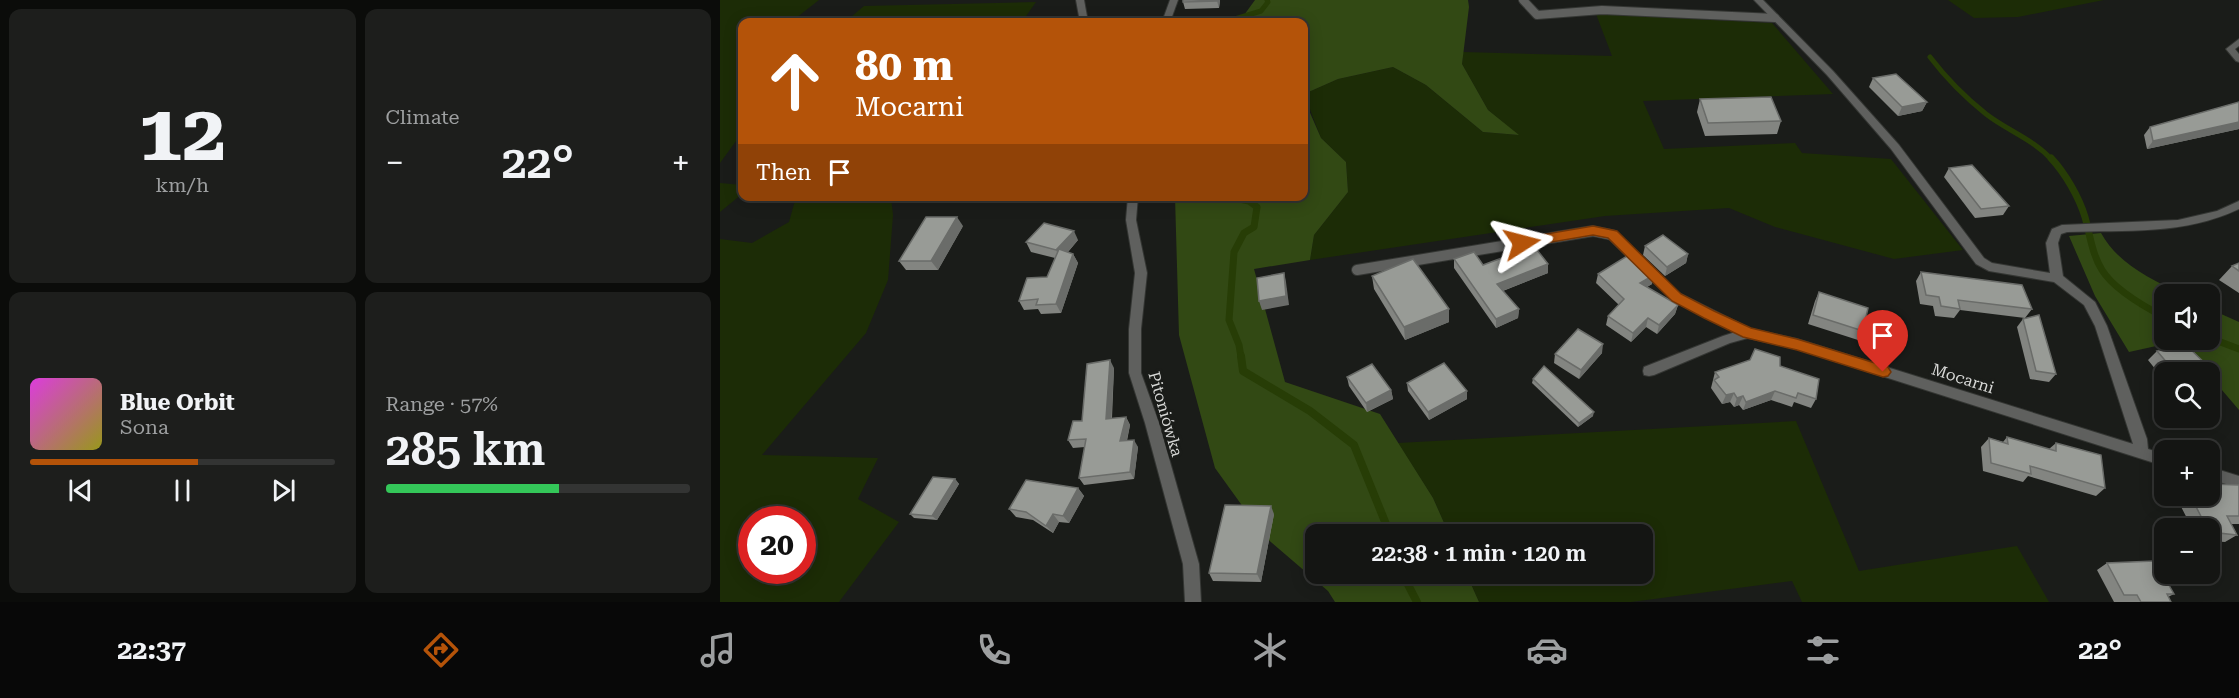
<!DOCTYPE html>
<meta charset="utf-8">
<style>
:root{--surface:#141513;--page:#1d1e1c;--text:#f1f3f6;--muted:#9d9fa0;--line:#333433;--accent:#b45309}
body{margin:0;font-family:"Roboto Serif",serif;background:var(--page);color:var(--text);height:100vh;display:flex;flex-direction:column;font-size:22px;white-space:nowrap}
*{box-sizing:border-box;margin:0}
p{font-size:20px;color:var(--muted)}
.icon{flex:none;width:33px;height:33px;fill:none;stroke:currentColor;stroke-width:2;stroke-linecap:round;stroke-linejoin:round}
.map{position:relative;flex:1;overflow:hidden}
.panel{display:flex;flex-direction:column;gap:9px;padding:9px;background:#0b0c0a;width:720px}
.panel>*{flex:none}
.guide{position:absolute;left:18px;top:18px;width:570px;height:183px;border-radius:12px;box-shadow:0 3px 15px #0003,0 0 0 2px var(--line);background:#b45309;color:#fff;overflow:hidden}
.fabs{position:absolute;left:1434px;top:284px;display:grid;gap:12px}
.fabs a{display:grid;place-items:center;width:66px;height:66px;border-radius:12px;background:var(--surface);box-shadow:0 3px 15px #0003,0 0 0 2px var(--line);font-size:30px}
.speed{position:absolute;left:18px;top:506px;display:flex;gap:12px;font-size:30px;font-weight:700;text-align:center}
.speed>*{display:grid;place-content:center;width:78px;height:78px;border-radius:50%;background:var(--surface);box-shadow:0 3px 15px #0003,0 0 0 2px var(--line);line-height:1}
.speed .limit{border:9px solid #d22;background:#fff;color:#111}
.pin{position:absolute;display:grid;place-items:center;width:51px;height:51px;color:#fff;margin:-62px -26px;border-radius:50% 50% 50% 0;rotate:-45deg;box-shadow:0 0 6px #0007}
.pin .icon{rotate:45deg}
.me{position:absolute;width:66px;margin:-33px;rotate:81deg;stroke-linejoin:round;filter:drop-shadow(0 0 4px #0008)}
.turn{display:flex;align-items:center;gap:21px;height:126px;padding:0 18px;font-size:27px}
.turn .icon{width:78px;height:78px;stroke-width:2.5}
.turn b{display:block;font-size:42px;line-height:51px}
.then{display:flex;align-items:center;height:57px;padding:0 18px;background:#0003;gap:12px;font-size:22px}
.big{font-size:45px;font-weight:600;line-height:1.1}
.panel .widget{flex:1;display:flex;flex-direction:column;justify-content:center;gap:9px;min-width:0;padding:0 21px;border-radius:12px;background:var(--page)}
.panel .dial{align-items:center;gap:0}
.dial b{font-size:78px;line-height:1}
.song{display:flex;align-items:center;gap:18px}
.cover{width:72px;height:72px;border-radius:9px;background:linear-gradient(135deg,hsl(300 70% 55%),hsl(60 70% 35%))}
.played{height:6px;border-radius:3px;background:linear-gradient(90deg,var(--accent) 55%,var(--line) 55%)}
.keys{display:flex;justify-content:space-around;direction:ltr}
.heat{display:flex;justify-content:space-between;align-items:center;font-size:33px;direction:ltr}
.charge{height:9px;border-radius:4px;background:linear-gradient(90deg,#34c759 57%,var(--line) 0)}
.panel .tiles{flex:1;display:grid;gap:9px;grid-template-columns:repeat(2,1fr)}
.trip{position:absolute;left:585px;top:524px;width:348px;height:60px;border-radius:12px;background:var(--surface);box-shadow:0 3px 15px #0003,0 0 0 2px var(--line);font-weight:600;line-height:60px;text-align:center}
.tab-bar{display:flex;height:96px;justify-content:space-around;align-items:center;background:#080808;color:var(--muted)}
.tab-bar .icon{width:42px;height:42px}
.tab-bar .on{color:var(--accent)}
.tab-bar b{font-size:27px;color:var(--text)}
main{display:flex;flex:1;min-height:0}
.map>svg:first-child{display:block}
</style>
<main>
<section class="panel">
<div class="tiles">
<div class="widget dial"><b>12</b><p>km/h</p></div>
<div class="widget"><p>Climate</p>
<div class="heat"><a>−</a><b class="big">22°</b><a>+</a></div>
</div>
<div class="widget">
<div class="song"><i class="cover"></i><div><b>Blue Orbit</b><p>Sona</p></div></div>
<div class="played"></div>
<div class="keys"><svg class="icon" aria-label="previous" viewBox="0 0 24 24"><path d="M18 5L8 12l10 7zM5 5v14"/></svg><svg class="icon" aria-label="pause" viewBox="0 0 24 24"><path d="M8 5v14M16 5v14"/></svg><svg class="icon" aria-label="next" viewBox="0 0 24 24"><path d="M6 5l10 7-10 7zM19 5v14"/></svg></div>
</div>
<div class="widget"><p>Range · 57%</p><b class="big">285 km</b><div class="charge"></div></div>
</div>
</section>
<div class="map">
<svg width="1519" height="602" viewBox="0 0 1519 602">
<rect width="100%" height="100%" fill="#1a1c19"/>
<g fill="#1c2c06" fill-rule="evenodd">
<path d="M0 0H99L71 22H22V133L0 163Z"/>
<path d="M1228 0H1384L1298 17 1254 18Z"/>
<path d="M316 2 302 22H125L144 6Z"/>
<path d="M876 14 1052 23 1113 94 923 101 944 149 1075 143 1082 153 1171 159 1243 250 1174 259 1055 227 1009 208 885 216 590 260 594 235 628 192 626 162 601 138 584 94 618 79 673 67 706 85 763 132 798 135 768 110 742 64 743 52 892 56Z"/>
<path d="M0 183 22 185V194L0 212Z"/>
<path d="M76 197H171L173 215 168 280 146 333 42 455 158 458 138 499 179 522 119 602H0V239L32 243 69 222ZM32 519H82V570H32Z"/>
<path d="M1076 421 1139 571 1297 546 1329 602H1082L1072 581 911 602H759L746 573H922V534H729L713 498 678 443Z"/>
</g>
<g fill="#324914">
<path d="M535 0H748L749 7 742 64 768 110 799 135 763 132 706 85 673 67 618 79 584 94V22H519Z"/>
<path d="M584 99 601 138 626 162 628 192 594 235 590 260 534 269 565 382 660 414 713 498 729 534H596V573H746L759 602H615L608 591 544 536 495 468 459 335 455 197 584 196Z"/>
<path d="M1381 233C1399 265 1430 278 1461 294H1444V339H1490V309L1519 322V410L1490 376V372H1486L1459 341 1409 352 1375 296 1349 236Z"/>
</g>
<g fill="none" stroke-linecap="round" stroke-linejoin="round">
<g stroke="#273d06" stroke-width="5">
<path d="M505 22 541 11 548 2 547 0"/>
<path d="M1210 57C1226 78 1246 98 1266 114 1288 131 1313 139 1332 160"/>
</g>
<g stroke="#273d06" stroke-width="7">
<path d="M1331 158C1345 173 1359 197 1365 217 1370 235 1372 254 1382 270 1393 288 1425 307 1444 317"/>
<path d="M505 196 529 201 537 207 534 227 524 233 514 252 509 320 519 345 521 357"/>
<path d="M1490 338 1519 349"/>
</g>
<g stroke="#273d06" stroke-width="8">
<path d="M521 356 523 371 590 411 634 445 670 534"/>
<path d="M682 573 697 602"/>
</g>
<defs>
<path id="service-far1" d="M803 0 817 15 882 10 1055 18"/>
<path id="service" d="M637 270 873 231 892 235 956 297 1028 333"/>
<g id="minor">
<path d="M356 0H364L368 22H360Z"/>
<path d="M450 0H458L450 22H442Z"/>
<path d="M1034 0H1043L1113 71 1179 145 1264 258 1272 263 1330 273 1326 243 1332 229 1342 225 1458 220 1497 211 1519 201V209C1466 235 1405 230 1347 232L1341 234 1338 243 1343 276 1375 302 1387 326 1427 439 1428 449 1444 454V466L1077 349 1028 338 1010 343 934 375 929 376 924 375 923 371 924 367 1003 336 1028 328 1077 339 1413 444 1375 326 1364 305 1334 282 1269 271 1256 264 1171 149 1107 75Z"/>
<path d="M1519 39V46L1515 49 1519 54V62L1516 61 1506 49Z"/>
<path d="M408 196H418L416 220 427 273 421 329V373L439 423 479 564 481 602H465L463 564 425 423 409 373V329L415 273 406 220Z"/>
<path d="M1490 467 1519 476V488L1490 479Z"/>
</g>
</defs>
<use href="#service-far1" stroke="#343633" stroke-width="10"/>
<use href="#service" stroke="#343633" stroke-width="12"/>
<use href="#minor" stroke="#343633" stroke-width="2"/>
<use href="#service-far1" stroke="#5f605e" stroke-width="8"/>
<use href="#service" stroke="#5f605e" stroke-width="10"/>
<use href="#minor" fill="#5f605e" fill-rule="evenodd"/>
</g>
<g fill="#838581">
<path d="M500 0 499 8 465 9 463 2Z"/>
<path d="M1153 78 1207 102 1202 111 1178 116 1149 87Z"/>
<path d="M980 99 1061 121 1057 134 985 136 977 112Z"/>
<path d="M1519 102V129L1427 149 1424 135 1430 127Z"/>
<path d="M1229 168 1289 206 1283 215 1255 218 1224 177Z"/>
<path d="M243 226 218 270H186L179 261Z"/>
<path d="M358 240 348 252 353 254 358 263 341 313 321 314 318 309 304 310 299 301 327 277 335 258 311 252 306 242Z"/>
<path d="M925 246 968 254 966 263 945 276 923 255Z"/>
<path d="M734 259 763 265 828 273 783 291 799 309 798 318 776 328 734 268Z"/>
<path d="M1519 263V295V293L1499 280 1512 266Z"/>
<path d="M1201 272 1312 309 1305 318 1336 374 1329 382 1310 379 1297 327 1303 319 1305 318 1240 310 1234 318 1215 316 1213 306 1200 304 1196 281Z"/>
<path d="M878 274 932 284 927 287 958 305 955 314 937 334 926 327 911 342 886 325 888 316 899 305 876 283Z"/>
<path d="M652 276 729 322 685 340 654 289Z"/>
<path d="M1099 292 1143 331 1138 340 1088 324 1095 301Z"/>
<path d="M1437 351 1492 370 1490 372H1444V380L1428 360Z"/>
<path d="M882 353 859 379 834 363 835 354Z"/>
<path d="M1060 366 1096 399 1091 408 1074 402 1072 407 1051 400 1023 410 1019 405 1014 407 1010 402 1002 404 991 388 995 372Z"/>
<path d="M394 368 392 418 406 417 410 425 407 441 418 447 414 479 364 485 359 478 365 447 353 448 348 440 362 421Z"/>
<path d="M627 377 671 390 673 399 647 412 629 386Z"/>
<path d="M813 379 873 416 858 427 812 383Z"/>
<path d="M687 383 747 391V399L709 420 688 391Z"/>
<path d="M1287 437 1329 449 1336 443 1385 488 1376 496 1308 476 1303 482 1263 471 1261 447 1269 438 1283 442Z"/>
<path d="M235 479 239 484 217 520 194 518 190 514Z"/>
<path d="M1519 485V524H1511L1517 535 1505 542 1490 541V528H1472L1455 495H1490Z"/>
<path d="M358 488 364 496 349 523 339 522 333 533 313 520 296 517 289 509Z"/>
<path d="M554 514 541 582 493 581 489 573Z"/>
<path d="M1387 563 1454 594 1448 597 1451 602H1394L1377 570Z"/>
</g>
<g fill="#6a6c69">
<path d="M498 0H500L499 8 497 1Z"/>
<path d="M1207 102 1202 111 1178 116 1182 107Z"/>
<path d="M1519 122V129L1427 149 1433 141Z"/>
<path d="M237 217 243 226 218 270 211 261Z"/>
<path d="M354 231 358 240 341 260 336 250Z"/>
<path d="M353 254 358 263 341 313 336 304Z"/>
<path d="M968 254 966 263 945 276 947 267Z"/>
<path d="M828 264V273L777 293V284Z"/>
<path d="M564 273 566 282 569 305 542 310 539 301Z"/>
<path d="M934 275 932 284 918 292 920 283Z"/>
<path d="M958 305 955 314 937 334 939 325Z"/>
<path d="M729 309V322L685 340 684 327Z"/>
<path d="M799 309 798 318 776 328V319Z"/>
<path d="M928 318 926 327 911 342 913 333Z"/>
<path d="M883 344 882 353 859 379 861 370Z"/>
<path d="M390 360 394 368 391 426 386 419Z"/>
<path d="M671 390 673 399 647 412 646 403Z"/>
<path d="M747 391V399L709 420 708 412Z"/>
<path d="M1055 391 1051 400 1023 410 1026 402Z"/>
<path d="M1014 393 1010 402 1002 404 1006 395Z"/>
<path d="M1023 396 1019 405 1014 407 1017 398Z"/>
<path d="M874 412 873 416 858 427 859 423Z"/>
<path d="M406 417 410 425 405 448 400 441Z"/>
<path d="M414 440 418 447 414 479 410 472Z"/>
<path d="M235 479 239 484 217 520 212 516Z"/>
<path d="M358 488 364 496 349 523 343 516Z"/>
<path d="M551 506 554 514 541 582 537 574Z"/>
<path d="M333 514 339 522 333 533 326 526Z"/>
</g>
<g fill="#989b96" stroke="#6a6c69" stroke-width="1.5">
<path d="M463 0H498L497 1 463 2Z"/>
<path d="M1176 74 1207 102 1182 107 1153 78Z"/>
<path d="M1051 97 1061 121 988 123 980 99Z"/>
<path d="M1519 102V122L1433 141 1430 127Z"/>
<path d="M1252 165 1289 206 1261 209 1229 168Z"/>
<path d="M206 217H237L211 261H179Z"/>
<path d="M324 223 354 231 336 250 306 242Z"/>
<path d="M943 235 968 254 947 267 925 246Z"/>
<path d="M814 246 828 264 777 284 799 309 776 319 734 259 754 252 763 265Z"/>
<path d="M339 249 353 254 336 304 316 305 318 299 299 301 307 278 327 277Z"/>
<path d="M912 253 934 275 920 283 958 305 939 325 928 318 913 333 888 316 904 299 878 274Z"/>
<path d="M693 259 729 309 684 327 652 276Z"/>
<path d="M1519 263V271L1512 266Z"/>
<path d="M1201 272 1302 285 1312 309 1238 300 1240 309 1221 306 1219 297 1206 295Z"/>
<path d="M564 273 566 296 539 301 537 278Z"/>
<path d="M1099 292 1148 308 1143 331 1093 315Z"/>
<path d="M1319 315 1336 374 1316 371 1303 319Z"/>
<path d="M858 329 883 344 861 370 835 354Z"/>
<path d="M1467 346 1492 370 1481 372H1455L1437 351Z"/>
<path d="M1035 349 1060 357V366L1099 379 1096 399 1078 393 1076 398 1055 391 1026 402 1023 396 1017 398 1014 393 1006 395 994 380 999 377 995 372 1030 360Z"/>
<path d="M390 360 386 419 406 417 400 441 414 440 410 472 359 478 366 439 348 440 353 421H362L367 364Z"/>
<path d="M724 363 747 391 708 412 687 383Z"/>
<path d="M652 364 671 390 646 403 627 377Z"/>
<path d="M824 366 874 412 859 423 813 379Z"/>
<path d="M1287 437 1336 451V443L1381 455 1385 488 1310 466 1311 474 1271 463 1269 438 1288 444Z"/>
<path d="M213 477 235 479 212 516 190 514Z"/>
<path d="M306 480 358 488 343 516 333 514 326 526 306 512 289 509Z"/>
<path d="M1490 484 1519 485V516H1507L1517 535 1490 532V528H1487L1470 495H1490Z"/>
<path d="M505 505 551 506 537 574 489 573Z"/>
<path d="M1435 561 1454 594H1447L1451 602H1421L1417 595H1404L1387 563Z"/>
</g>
<path fill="#b45309" stroke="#753606" stroke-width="1.5" d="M873 226 897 231 961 294 994 311 1031 328 1077 339 1168 367 1171 372 1168 376 1163 377 1077 350 1023 337 984 318 952 301 888 238 873 235 802 247 795 243 802 238Z"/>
<g text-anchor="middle" stroke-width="6" stroke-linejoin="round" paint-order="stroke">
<g font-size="16" fill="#d6d7d5" stroke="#1a1c19">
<text transform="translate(1243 378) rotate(18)" y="6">Mocarni</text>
<text transform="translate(446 414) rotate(74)" y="6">Pitoniówka</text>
</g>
</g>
</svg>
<div class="fabs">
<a><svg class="icon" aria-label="sound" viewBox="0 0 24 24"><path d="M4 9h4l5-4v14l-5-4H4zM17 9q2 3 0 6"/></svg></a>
<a><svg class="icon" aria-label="search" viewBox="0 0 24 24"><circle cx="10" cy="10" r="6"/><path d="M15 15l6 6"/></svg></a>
<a>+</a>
<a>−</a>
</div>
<div class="speed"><div class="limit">20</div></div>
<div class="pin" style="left:1163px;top:372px;background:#d93025"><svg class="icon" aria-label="arrive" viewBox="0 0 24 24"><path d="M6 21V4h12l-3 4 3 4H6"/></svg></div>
<svg class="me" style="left:802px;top:243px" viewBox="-20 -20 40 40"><path d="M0-17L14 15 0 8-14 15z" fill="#b45309" stroke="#fff" stroke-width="4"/></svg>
<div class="trip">22:38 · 1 min · 120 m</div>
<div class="guide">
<div class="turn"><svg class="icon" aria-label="ahead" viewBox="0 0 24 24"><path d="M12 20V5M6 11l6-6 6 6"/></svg><div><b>80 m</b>Mocarni</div></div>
<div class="then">Then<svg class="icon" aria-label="arrive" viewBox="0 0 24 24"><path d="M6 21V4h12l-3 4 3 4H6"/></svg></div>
</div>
</div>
</main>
<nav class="tab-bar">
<b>22:37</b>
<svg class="icon on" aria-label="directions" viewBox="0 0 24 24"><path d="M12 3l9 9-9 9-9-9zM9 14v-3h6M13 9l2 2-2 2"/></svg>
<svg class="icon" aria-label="music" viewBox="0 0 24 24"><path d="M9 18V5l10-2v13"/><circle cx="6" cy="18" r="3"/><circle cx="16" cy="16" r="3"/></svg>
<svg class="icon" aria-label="phone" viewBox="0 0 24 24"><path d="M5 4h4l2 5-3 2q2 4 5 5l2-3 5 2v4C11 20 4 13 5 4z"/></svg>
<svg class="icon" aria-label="climate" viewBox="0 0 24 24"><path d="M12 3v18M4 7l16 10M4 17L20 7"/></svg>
<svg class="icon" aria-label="car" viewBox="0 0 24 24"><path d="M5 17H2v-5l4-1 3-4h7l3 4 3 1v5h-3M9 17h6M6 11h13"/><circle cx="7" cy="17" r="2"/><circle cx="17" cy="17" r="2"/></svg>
<svg class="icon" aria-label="filters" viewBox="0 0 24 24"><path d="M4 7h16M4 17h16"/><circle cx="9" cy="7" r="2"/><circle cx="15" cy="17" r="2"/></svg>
<b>22°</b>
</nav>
